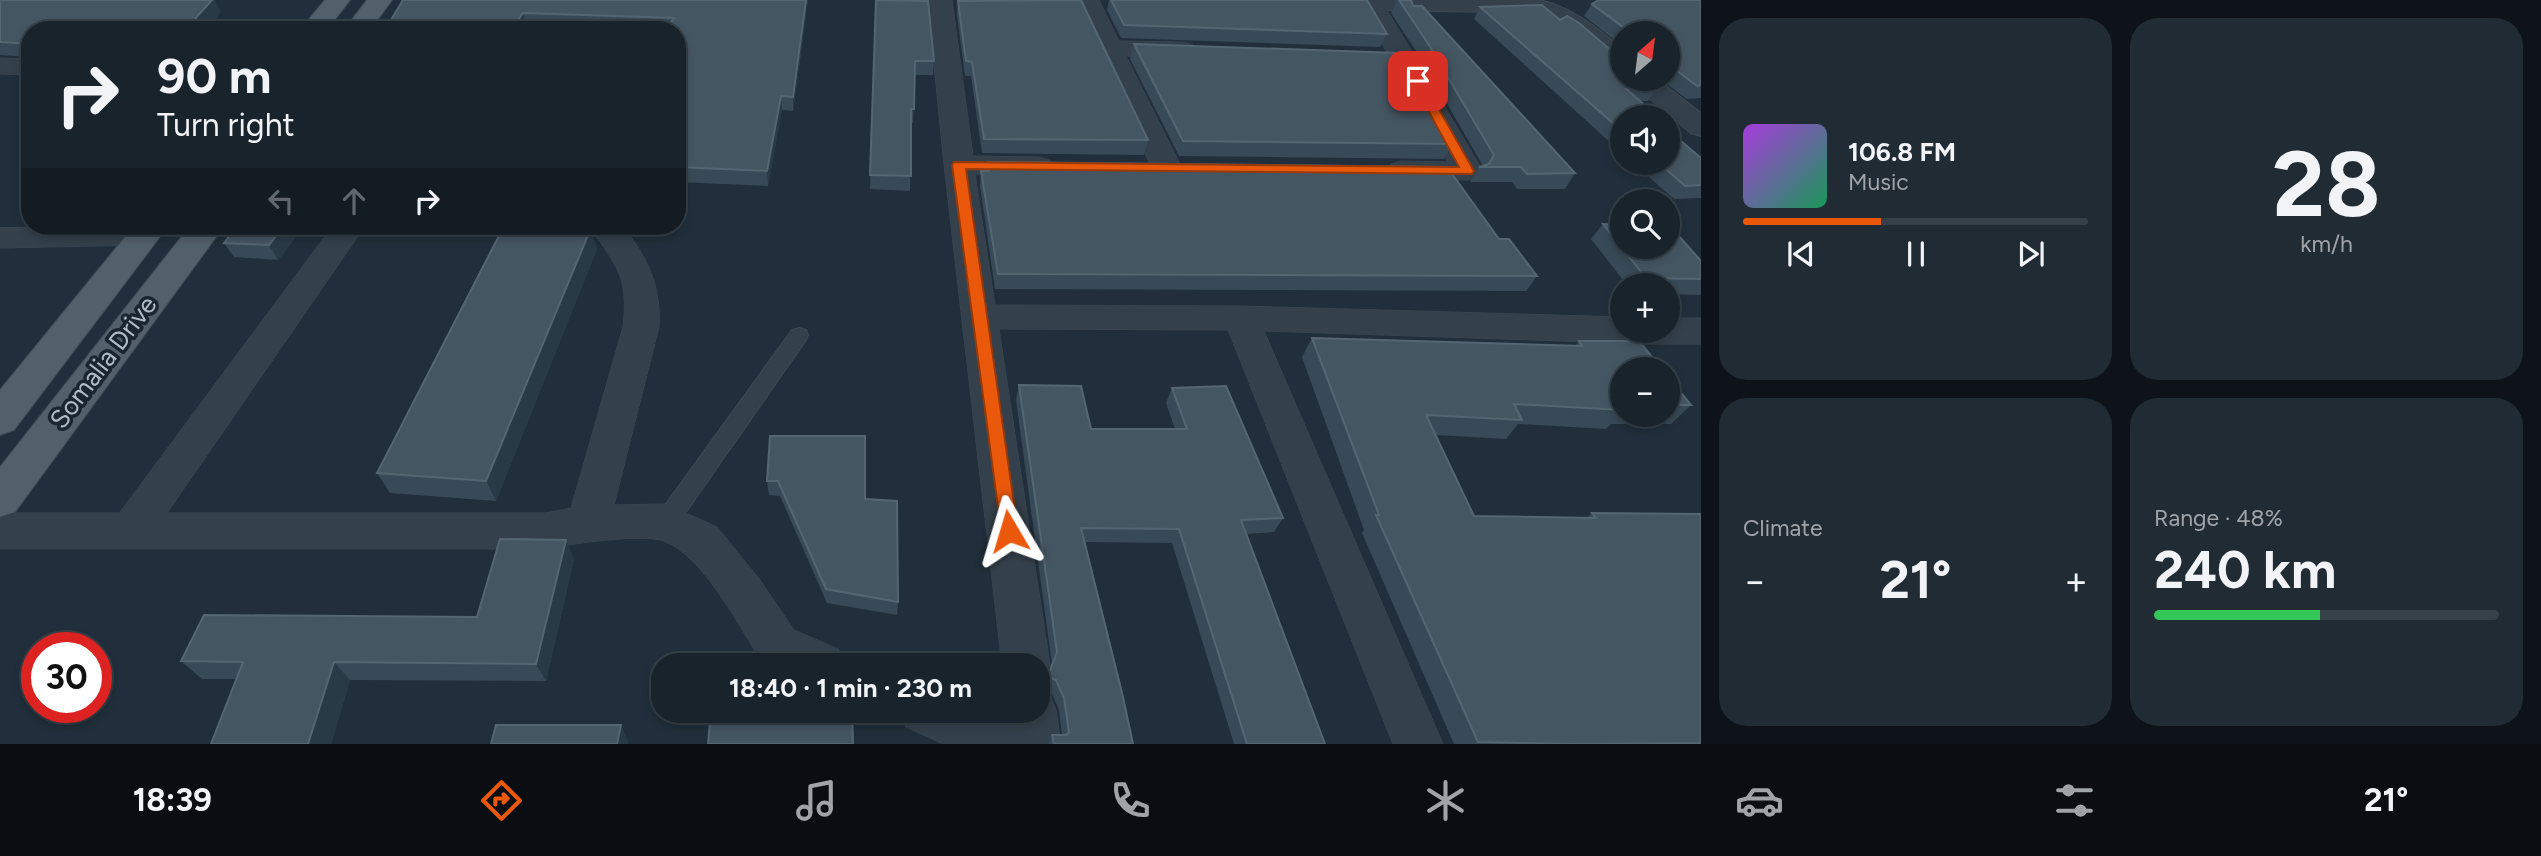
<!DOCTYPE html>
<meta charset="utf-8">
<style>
:root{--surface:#18232c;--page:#212b34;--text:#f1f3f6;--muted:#9fa4a9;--line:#364048;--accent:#ea580c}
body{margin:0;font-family:Figtree,sans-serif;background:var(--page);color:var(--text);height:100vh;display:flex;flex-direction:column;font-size:26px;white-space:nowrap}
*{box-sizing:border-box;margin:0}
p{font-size:23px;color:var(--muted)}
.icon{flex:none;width:38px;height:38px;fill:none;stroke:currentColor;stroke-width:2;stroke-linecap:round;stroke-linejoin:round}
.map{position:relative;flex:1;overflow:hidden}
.sheet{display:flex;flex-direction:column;gap:18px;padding:18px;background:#0d1318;width:840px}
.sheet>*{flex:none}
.top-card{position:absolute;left:21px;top:21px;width:665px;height:214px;border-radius:28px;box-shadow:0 4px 10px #0003,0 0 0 2px var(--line);background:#18232c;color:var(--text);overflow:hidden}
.needle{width:46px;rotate:28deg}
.controls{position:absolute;left:1610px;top:21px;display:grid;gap:14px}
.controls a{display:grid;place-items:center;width:70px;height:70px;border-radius:50%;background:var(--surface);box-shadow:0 4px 10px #0003,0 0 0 2px var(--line);font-size:35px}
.speed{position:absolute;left:21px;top:632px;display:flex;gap:14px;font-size:35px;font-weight:700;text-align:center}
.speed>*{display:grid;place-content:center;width:91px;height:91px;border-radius:50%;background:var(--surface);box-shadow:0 4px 10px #0003,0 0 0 2px var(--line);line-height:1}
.speed .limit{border:10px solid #d22;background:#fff;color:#111}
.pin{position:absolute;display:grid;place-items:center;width:60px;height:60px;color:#fff;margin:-30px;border-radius:14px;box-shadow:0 4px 10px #0006}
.me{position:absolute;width:77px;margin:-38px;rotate:353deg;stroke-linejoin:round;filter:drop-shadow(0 0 5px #0008)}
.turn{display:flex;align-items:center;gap:24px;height:147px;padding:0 21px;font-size:32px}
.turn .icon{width:91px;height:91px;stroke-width:2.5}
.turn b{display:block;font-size:49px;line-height:60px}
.lanes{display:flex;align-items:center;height:66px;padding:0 21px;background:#0003;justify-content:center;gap:35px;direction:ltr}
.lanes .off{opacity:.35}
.big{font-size:52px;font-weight:700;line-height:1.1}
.sheet .tile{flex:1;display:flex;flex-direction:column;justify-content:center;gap:10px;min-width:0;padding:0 24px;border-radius:28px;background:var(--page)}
.sheet .dial{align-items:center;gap:0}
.dial b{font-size:91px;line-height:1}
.song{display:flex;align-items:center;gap:21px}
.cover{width:84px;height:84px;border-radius:10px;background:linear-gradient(135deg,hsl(280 70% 55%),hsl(150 70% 35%))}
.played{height:7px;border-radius:4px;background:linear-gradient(90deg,var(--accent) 40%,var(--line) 40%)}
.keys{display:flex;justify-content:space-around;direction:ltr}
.heat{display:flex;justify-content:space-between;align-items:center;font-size:38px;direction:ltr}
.charge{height:10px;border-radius:5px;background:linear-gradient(90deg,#34c759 48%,var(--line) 0)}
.sheet .tiles{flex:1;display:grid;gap:18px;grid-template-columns:repeat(2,1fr)}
.trip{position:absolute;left:651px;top:653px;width:399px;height:70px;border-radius:28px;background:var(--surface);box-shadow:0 4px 10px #0003,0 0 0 2px var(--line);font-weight:700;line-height:70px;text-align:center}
.tabs{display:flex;height:112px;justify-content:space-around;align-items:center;background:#0a0e12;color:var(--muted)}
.tabs .icon{width:49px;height:49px}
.tabs .current{color:var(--accent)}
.tabs b{font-size:32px;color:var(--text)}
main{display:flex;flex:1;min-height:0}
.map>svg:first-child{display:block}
</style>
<main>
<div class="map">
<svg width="1701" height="744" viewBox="0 0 1701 744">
<rect width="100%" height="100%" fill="#202f3b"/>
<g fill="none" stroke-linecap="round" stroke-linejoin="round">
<defs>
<path id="service" d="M799 328 806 330 808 335 806 340 674 529 666 531 658 529 655 522 658 515 792 330Z"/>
<g id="minor">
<path d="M928 0H952L973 156 1039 157 1049 160 1054 166 1049 172 1039 175 975 174 995 305 1241 306 1622 317V331H1668V318H1701V344H1647L1634 339 1622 343 1264 331 1443 744H1393L1228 330 999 329 1050 665 1043 681 1038 683V665H1002L944 165Z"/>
<path d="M1075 0H1099L1119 41 1184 42 1193 45 1197 50 1193 55 1184 58 1126 56 1182 168 1177 174 1167 177 1157 174 1152 168Z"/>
<path d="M1364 0H1380L1384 5 1483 171 1478 177 1468 180 1401 179 1391 176 1386 170 1391 164 1401 161 1448 162 1360 5Z"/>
<path d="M0 58 30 59V75L0 74Z"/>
<path d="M147 226 154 228 159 235 154 242 143 245 0 248V228Z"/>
<path d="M333 226H365L167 513H546L571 508 623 327C629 275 616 266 589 226H622C648 257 661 286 659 327L614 505 666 504 717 527 760 580 794 630 838 649 845 665H769L762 662C739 626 703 556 664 541 642 533 570 544 546 549H0V513H119Z"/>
<path d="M1038 688 1049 693 1056 710 1061 744H943L906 727 899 710H981L1009 723 1008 710H1038Z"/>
</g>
<g id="tertiary">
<path d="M1226 0H1540C1573 8 1597 27 1622 49V71L1613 69 1573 34 1551 20 1533 13 1238 7 1229 5Z"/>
<path d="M1626 79H1657L1701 113V136L1691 133Z"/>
</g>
<g id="primary">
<path d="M325 0H350L327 30H300Z"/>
<path d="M367 0H392L370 30H344Z"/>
<path d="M134 226H168L14 430 0 435V390Z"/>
<path d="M190 226H224L15 512 0 517V467Z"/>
</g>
</defs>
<use href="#service" stroke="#3e4954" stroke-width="2"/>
<use href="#minor" stroke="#3e4954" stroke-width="1"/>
<use href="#tertiary" stroke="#3e4954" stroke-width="2"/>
<use href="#primary" stroke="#3e4954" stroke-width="2"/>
<use href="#service" fill="#34404b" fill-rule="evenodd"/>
<use href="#minor" fill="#34404b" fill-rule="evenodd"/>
<use href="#tertiary" fill="#34404b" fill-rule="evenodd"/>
<use href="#primary" fill="#52606b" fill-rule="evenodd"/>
</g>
<g fill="#384a57">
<path d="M0 0 221 12 205 30H30V57L0 55Z"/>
<path d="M403 0H808L793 111 782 110 768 186 677 182V30H619L527 26Z"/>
<path d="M876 0 934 61 933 75H915L913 123H911L910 191 870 189Z"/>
<path d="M1109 0H1367L1387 34 1380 47 1121 38 1107 10Z"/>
<path d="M1397 0H1411L1413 6 1575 173 1565 189H1517L1512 182H1470L1479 167 1483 166 1420 57 1391 13Z"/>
<path d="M1701 0V98L1687 99 1660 79H1668V33H1622V46L1584 16 1592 4Z"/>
<path d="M958 1 1148 140 1144 155 982 153 971 76H965L957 15Z"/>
<path d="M1480 7 1560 20 1620 58 1657 88 1648 101H1640L1647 107 1644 110 1622 117V153L1474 19Z"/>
<path d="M1134 44 1452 144 1444 159 1179 156 1130 59Z"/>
<path d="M1701 158V198L1674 199 1633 163H1668Z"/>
<path d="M988 162 1499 239 1537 276 1526 291 995 289 980 186 981 171H987Z"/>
<path d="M1603 224 1701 261V295L1668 294V285H1627L1591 239Z"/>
<path d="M237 226H304L278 260 234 257 224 243Z"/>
<path d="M597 249 496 501 390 493 377 473Z"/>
<path d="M1312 338 1575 346 1579 341 1622 369V415H1668V377L1691 405 1671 424H1611L1606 429 1518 424 1506 439 1436 435 1474 516 1587 518 1592 513 1701 514V744H1454L1362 533 1364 530 1302 357Z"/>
<path d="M1019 385 1091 429H1175L1166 403 1172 388 1283 518 1274 532 1246 534 1325 744H1234L1172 543 1085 542 1133 744H1048L1052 735H1062L1059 710 1051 692 1038 687V677L1040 671 1043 673 1050 670 1052 664 1016 400Z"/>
<path d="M770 436 865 499 898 602 897 615 827 603 780 496 769 495 767 481Z"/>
<path d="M574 559 546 681 350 680 331 744H211L236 679H202L181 661 477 617Z"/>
</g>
<g fill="#293a47">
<path d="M212 0H215L221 12 205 30H185Z"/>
<path d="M806 0H808L793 111V97Z"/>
<path d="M523 13 527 26 524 30H511Z"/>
<path d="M781 96 782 110 768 186 767 171Z"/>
<path d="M284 226H304L278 260 269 245Z"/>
<path d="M591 228 597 249 496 501 486 481Z"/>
<path d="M566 540 574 559 546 681 536 664Z"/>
<path d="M334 662 350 680 331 744H308Z"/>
<path d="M621 725 628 741V744H617Z"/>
</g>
<g fill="#455663" stroke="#556673" stroke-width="2">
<path d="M0 0H212L185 30H30V44L0 42Z"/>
<path d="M403 0H806L793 97 781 96 767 171 677 167V30H666L674 18 523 13 511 30H385Z"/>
<path d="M876 0 928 1 934 61H915L914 109H911V176L870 175Z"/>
<path d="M1081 0 1148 140 984 139 972 62 966 61 958 1Z"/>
<path d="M1111 0H1367L1387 34 1124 25Z"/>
<path d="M1399 0H1411L1413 6H1422L1575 173 1527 174 1521 167H1479L1489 164 1494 155 1427 42Z"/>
<path d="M1599 0H1701V85L1697 86 1668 64V33H1631L1592 4Z"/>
<path d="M1542 5 1560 20 1567 16 1579 23 1620 58 1622 59V79H1647L1657 88 1626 89 1647 107H1640L1653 117H1622V131L1480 7Z"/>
<path d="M1134 44 1399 53 1452 144 1183 141Z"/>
<path d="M1668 130 1701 158V185L1685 186 1659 163H1668Z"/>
<path d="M988 162 1447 167 1499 239H1509L1537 276 998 274 981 171H989Z"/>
<path d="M1603 224 1622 225V247H1668V225L1670 226 1701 261V279L1646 278Z"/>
<path d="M237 226H284L269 245 224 243Z"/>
<path d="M504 226H542L591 228 486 481 377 473Z"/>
<path d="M1312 338 1582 346 1579 341H1639L1662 369H1622V405H1621L1622 410 1514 404 1522 420 1426 415 1474 516 1596 518 1592 513 1701 514V743L1570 744 1478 742 1376 515H1379Z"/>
<path d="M1668 377 1691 405H1668Z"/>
<path d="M1019 385 1081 386 1091 429H1187L1172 388 1226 386 1283 518 1241 520 1325 744H1247L1179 529 1081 528 1123 697 1133 744H1054L1052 735H1066L1069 732 1064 698 1056 680 1040 674V671L1043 673 1050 670 1057 652Z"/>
<path d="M770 436H865V499L897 501 898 602 826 589 778 481H767Z"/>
<path d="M500 539 566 540 536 664 334 662 308 744H211L243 662 181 661 204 615 477 617Z"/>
<path d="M711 710H852L853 744H708Z"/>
<path d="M496 725H621L617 744H491Z"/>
</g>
<path fill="#ea580c" stroke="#983908" stroke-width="2" d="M1414 78 1423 81 1474 171 1472 174 966 169 1018 531 1015 537 1009 539 1002 537 952 165 954 162 1459 167 1412 81Z"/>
<g text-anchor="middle" stroke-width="7" stroke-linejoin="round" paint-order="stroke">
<g font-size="26" fill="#afbbc7" stroke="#1a2530">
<text transform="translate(103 362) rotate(-53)" y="9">Somalia Drive</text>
</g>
</g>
</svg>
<div class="controls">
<a><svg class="needle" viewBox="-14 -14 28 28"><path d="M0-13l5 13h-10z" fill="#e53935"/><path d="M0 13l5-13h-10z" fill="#9fa4a9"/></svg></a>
<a><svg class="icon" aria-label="sound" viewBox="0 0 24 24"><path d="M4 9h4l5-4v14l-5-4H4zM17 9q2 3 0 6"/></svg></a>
<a><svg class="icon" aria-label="search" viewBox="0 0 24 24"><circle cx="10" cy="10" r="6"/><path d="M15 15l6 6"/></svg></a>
<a>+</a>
<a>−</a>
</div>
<div class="speed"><div class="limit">30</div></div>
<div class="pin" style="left:1418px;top:81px;background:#d93025"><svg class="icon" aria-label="arrive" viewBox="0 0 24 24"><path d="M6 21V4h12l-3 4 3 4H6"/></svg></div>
<svg class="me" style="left:1009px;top:531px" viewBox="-20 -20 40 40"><path d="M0-17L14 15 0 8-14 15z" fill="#ea580c" stroke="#fff" stroke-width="4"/></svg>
<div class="trip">18:40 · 1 min · 230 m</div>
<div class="top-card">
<div class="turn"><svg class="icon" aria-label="right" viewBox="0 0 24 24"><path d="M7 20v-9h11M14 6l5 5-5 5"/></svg><div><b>90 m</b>Turn right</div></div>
<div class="lanes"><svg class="icon off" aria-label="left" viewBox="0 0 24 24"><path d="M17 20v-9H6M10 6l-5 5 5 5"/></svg><svg class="icon off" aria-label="ahead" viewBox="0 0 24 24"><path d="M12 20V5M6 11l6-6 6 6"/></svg><svg class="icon" aria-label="right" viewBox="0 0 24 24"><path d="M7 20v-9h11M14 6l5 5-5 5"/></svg></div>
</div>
</div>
<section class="sheet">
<div class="tiles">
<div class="tile">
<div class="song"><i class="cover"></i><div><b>106.8 FM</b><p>Music</p></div></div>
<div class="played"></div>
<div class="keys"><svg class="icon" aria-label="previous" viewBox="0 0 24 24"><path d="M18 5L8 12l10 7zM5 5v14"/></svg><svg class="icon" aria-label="pause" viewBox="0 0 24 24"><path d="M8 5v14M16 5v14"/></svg><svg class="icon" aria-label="next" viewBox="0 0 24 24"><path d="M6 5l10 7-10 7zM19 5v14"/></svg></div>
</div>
<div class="tile dial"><b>28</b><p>km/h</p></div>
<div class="tile"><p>Climate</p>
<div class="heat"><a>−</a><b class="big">21°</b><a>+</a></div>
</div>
<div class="tile"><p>Range · 48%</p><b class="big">240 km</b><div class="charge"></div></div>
</div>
</section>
</main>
<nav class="tabs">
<b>18:39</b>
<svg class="icon current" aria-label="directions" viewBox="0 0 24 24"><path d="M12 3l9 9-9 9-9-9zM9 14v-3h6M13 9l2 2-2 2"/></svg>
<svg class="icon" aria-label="music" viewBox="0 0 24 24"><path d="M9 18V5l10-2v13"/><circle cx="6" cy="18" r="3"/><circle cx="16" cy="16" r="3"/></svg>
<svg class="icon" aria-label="phone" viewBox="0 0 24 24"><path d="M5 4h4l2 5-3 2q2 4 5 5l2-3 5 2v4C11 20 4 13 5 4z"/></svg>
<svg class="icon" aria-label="climate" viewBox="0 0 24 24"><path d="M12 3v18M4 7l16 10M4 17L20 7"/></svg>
<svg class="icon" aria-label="car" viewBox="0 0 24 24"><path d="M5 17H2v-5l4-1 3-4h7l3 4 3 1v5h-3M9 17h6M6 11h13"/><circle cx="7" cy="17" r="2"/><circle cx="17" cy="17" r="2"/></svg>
<svg class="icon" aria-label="filters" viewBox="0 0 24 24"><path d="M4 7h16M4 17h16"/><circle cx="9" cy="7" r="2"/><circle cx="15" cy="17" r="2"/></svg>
<b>21°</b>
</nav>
